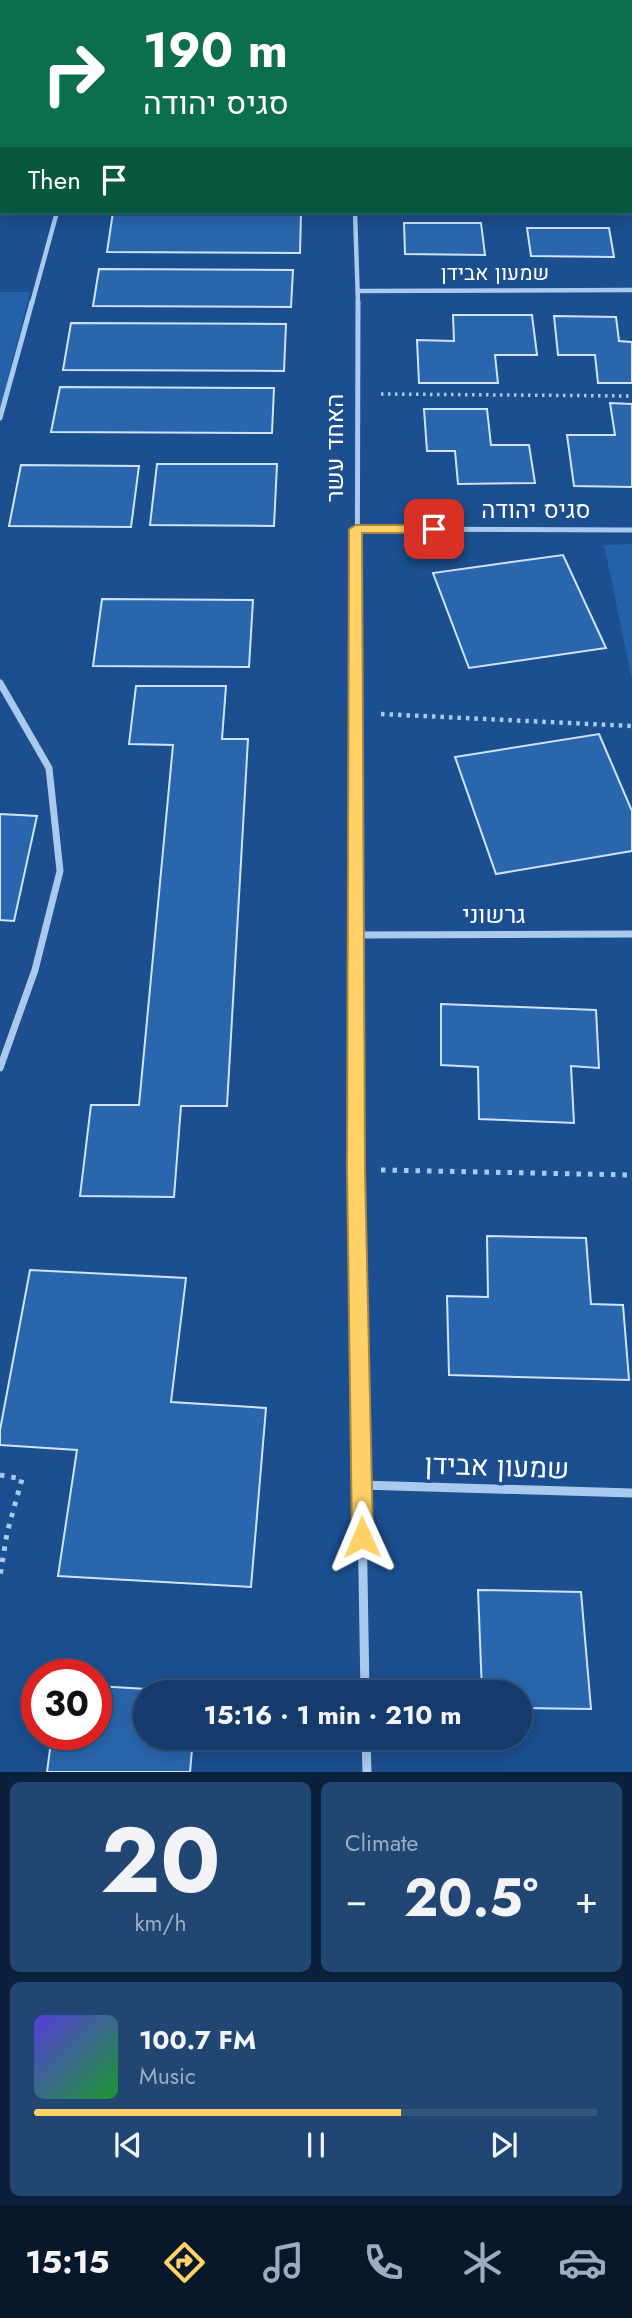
<!DOCTYPE html>
<meta charset="utf-8">
<style>
:root{--surface:#143b6b;--page:#214673;--text:#f1f3f6;--muted:#9dadc1;--line:#33557e;--accent:#ffd166}
body{margin:0;font-family:Jost,Heebo,sans-serif;background:var(--page);color:var(--text);height:100vh;display:flex;flex-direction:column;font-size:26px;white-space:nowrap}
*{box-sizing:border-box;margin:0}
p{font-size:23px;color:var(--muted)}
.icon{flex:none;width:38px;height:38px;fill:none;stroke:currentColor;stroke-width:2;stroke-linecap:round;stroke-linejoin:round}
.map{position:relative;height:1772px;overflow:hidden}
.side{display:flex;flex-direction:column;gap:10px;padding:10px;background:#0b203b;flex:1}
.side>*{flex:none}
.banner{position:absolute;left:0px;top:0px;width:634px;height:214px;box-shadow:0 4px 18px #0003,0 0 0 2px var(--line);background:#0b6e4f;color:#fff;overflow:hidden}
.speed{position:absolute;left:21px;top:1659px;display:flex;gap:14px;font-size:35px;font-weight:700;text-align:center}
.speed>*{display:grid;place-content:center;width:91px;height:91px;border-radius:50%;background:var(--surface);box-shadow:0 4px 18px #0003,0 0 0 2px var(--line);line-height:1}
.speed .limit{border:10px solid #d22;background:#fff;color:#111}
.pin{position:absolute;display:grid;place-items:center;width:60px;height:60px;color:#fff;margin:-30px;border-radius:14px;box-shadow:0 4px 10px #0006}
.me{position:absolute;width:77px;margin:-38px;rotate:359deg;stroke-linejoin:round;filter:drop-shadow(0 0 5px #0008)}
.turn{display:flex;align-items:center;gap:24px;height:147px;padding:0 28px;font-size:32px}
.turn .icon{width:91px;height:91px;stroke-width:2.5}
.turn b{display:block;font-size:49px;line-height:60px}
.then{display:flex;align-items:center;height:66px;padding:0 28px;background:#0003;gap:14px;font-size:26px}
.big{font-size:52px;font-weight:700;line-height:1.1}
.side .tile{flex:1;display:flex;flex-direction:column;justify-content:center;gap:10px;min-width:0;padding:0 24px;border-radius:10px;background:var(--page)}
.side .dial{align-items:center;gap:0}
.dial b{font-size:91px;line-height:1}
.song{display:flex;align-items:center;gap:21px}
.cover{width:84px;height:84px;border-radius:10px;background:linear-gradient(135deg,hsl(250 70% 55%),hsl(130 70% 35%))}
.played{height:7px;border-radius:4px;background:linear-gradient(90deg,var(--accent) 65%,var(--line) 65%)}
.keys{display:flex;justify-content:space-around;direction:ltr}
.heat{display:flex;justify-content:space-between;align-items:center;font-size:38px;direction:ltr}
.side .tiles{flex:1;display:grid;gap:10px;grid-template-columns:1fr 1fr}
.tile:last-child{grid-column:span 2}
.trip{position:absolute;left:133px;top:1680px;width:399px;height:70px;border-radius:35px;background:var(--surface);box-shadow:0 4px 18px #0003,0 0 0 2px var(--line);font-weight:700;line-height:70px;text-align:center}
.tabs{display:flex;height:112px;justify-content:space-around;align-items:center;background:#08182b;color:var(--muted)}
.tabs .icon{width:49px;height:49px}
.tabs .current{color:var(--accent)}
.tabs b{font-size:32px;color:var(--text)}
.map>svg:first-child{display:block}
</style>
<div class="map">
<svg width="632" height="1772" viewBox="0 0 632 1772">
<rect width="100%" height="100%" fill="#1b4f8f"/>
<g fill="#2461a8">
<path d="M0 292H30L0 409Z"/>
<path d="M632 544V680L604 545Z"/>
</g>
<g fill="#2a66ad" stroke="#cfe3fa" stroke-width="2">
<path d="M113 212 301 213 300 253 107 252Z"/>
<rect x="500" y="212" width="76" height="1"/>
<path d="M404 223H481L485 255 405 254Z"/>
<path d="M527 228H609L614 257 531 256Z"/>
<path d="M99 269 293 270 291 307 93 306Z"/>
<path d="M453 315H532L537 355H495L498 383H419L417 340 454 341Z"/>
<path d="M554 316 616 317 619 341 632 342V383H598L595 355H558Z"/>
<path d="M71 323 286 324 284 371 63 370Z"/>
<path d="M60 387 274 388 272 433 51 432Z"/>
<path d="M610 403 632 404V487L574 486 567 435H615Z"/>
<path d="M424 409H487L491 445H529L535 483 458 484 455 451H427Z"/>
<path d="M157 464H277L274 526 150 525Z"/>
<path d="M21 465 139 466 131 527 9 526Z"/>
<path d="M563 555 606 648 469 668 433 573Z"/>
<path d="M102 599 253 600 249 667 93 666Z"/>
<path d="M136 686H226L222 739H248L227 1106H181L174 1197 80 1196 91 1105H139L173 745 129 744Z"/>
<path d="M599 734 632 811V851L496 874 455 757Z"/>
<path d="M0 814 37 816 14 921 0 920Z"/>
<path d="M441 1004 596 1010 599 1068 571 1066 574 1123 479 1119 478 1067 441 1065Z"/>
<path d="M487 1236 586 1238 591 1304 623 1305 629 1380 449 1375 447 1296 488 1297Z"/>
<path d="M30 1270 186 1278 171 1402 266 1408 251 1587 58 1576 77 1450 0 1445V1430Z"/>
<path d="M478 1590 581 1592 591 1709 520 1708V1692H482Z"/>
<path d="M96 1686 198 1692H145V1738H193L190 1772H47L52 1734H96Z"/>
</g>
<g fill="none" stroke-linecap="round" stroke-linejoin="round">
<path stroke="#a9c9ee" stroke-width="3.5" stroke-dasharray="2.5 4.5" stroke-linecap="butt" d="M381 394 632 396"/>
<path stroke="#a9c9ee" stroke-width="4.5" stroke-dasharray="3.5 5" stroke-linecap="butt" d="M381 714 632 726"/>
<g stroke="#a9c9ee" stroke-width="5" stroke-dasharray="4.5 7" stroke-linecap="butt">
<path d="M381 1170 632 1175"/>
<path d="M0 1475 22 1479 7 1533 0 1576"/>
</g>
<g stroke="#a9c9ee" stroke-width="4.5">
<path d="M355 212 358 303"/>
<path d="M358 291 632 290"/>
<path d="M32 303 57 212"/>
</g>
<g stroke="#a9c9ee" stroke-width="5">
<path d="M0 418 32 302"/>
<path d="M356 529 632 530"/>
<path d="M357 685 358 302"/>
</g>
<g stroke="#a9c9ee" stroke-width="7">
<path d="M356 935 632 934"/>
<path d="M0 1068 35 970 60 871 49 768 0 683"/>
<path d="M356 1166 357 683"/>
</g>
<g stroke="#a9c9ee" stroke-width="9">
<path d="M356 1164 365 1692"/>
<path d="M361 1485 632 1493"/>
<path d="M366 1738 367 1772"/>
</g>
</g>
<path fill="#ffd166" stroke="#a68842" stroke-width="2" d="M356 525H434L441 529 434 533H362L365 1169 373 1537 369 1544 362 1548 355 1544 352 1537 347 1169 349 529Z"/>
<g text-anchor="middle" stroke-width="7" stroke-linejoin="round" paint-order="stroke">
<g font-size="21" fill="#fff" stroke="#1b4f8f">
<text x="495" y="280">שמעון אבידן</text>
</g>
<g font-size="24" fill="#fff" stroke="#1b4f8f">
<text transform="translate(335 448) rotate(-90)" y="8">האחד עשר</text>
<text x="536" y="518">סגיס יהודה</text>
<text x="494" y="923">גרשוני</text>
</g>
<g font-size="28" fill="#fff" stroke="#1b4f8f">
<text transform="translate(497 1466) rotate(2)" y="10">שמעון אבידן</text>
</g>
</g>
</svg>
<div class="speed"><div class="limit">30</div></div>
<div class="pin" style="left:434px;top:529px;background:#d93025"><svg class="icon" aria-label="arrive" viewBox="0 0 24 24"><path d="M6 21V4h12l-3 4 3 4H6"/></svg></div>
<svg class="me" style="left:362px;top:1537px" viewBox="-20 -20 40 40"><path d="M0-17L14 15 0 8-14 15z" fill="#ffd166" stroke="#fff" stroke-width="4"/></svg>
<div class="trip">15:16 · 1 min · 210 m</div>
<div class="banner">
<div class="turn"><svg class="icon" aria-label="right" viewBox="0 0 24 24"><path d="M7 20v-9h11M14 6l5 5-5 5"/></svg><div><b>190 m</b>סגיס יהודה</div></div>
<div class="then">Then<svg class="icon" aria-label="arrive" viewBox="0 0 24 24"><path d="M6 21V4h12l-3 4 3 4H6"/></svg></div>
</div>
</div>
<section class="side">
<div class="tiles">
<div class="tile dial"><b>20</b><p>km/h</p></div>
<div class="tile"><p>Climate</p>
<div class="heat"><a>−</a><b class="big">20.5°</b><a>+</a></div>
</div>
<div class="tile">
<div class="song"><i class="cover"></i><div><b>100.7 FM</b><p>Music</p></div></div>
<div class="played"></div>
<div class="keys"><svg class="icon" aria-label="previous" viewBox="0 0 24 24"><path d="M18 5L8 12l10 7zM5 5v14"/></svg><svg class="icon" aria-label="pause" viewBox="0 0 24 24"><path d="M8 5v14M16 5v14"/></svg><svg class="icon" aria-label="next" viewBox="0 0 24 24"><path d="M6 5l10 7-10 7zM19 5v14"/></svg></div>
</div>
</div>
</section>
<nav class="tabs">
<b>15:15</b>
<svg class="icon current" aria-label="directions" viewBox="0 0 24 24"><path d="M12 3l9 9-9 9-9-9zM9 14v-3h6M13 9l2 2-2 2"/></svg>
<svg class="icon" aria-label="music" viewBox="0 0 24 24"><path d="M9 18V5l10-2v13"/><circle cx="6" cy="18" r="3"/><circle cx="16" cy="16" r="3"/></svg>
<svg class="icon" aria-label="phone" viewBox="0 0 24 24"><path d="M5 4h4l2 5-3 2q2 4 5 5l2-3 5 2v4C11 20 4 13 5 4z"/></svg>
<svg class="icon" aria-label="climate" viewBox="0 0 24 24"><path d="M12 3v18M4 7l16 10M4 17L20 7"/></svg>
<svg class="icon" aria-label="car" viewBox="0 0 24 24"><path d="M5 17H2v-5l4-1 3-4h7l3 4 3 1v5h-3M9 17h6M6 11h13"/><circle cx="7" cy="17" r="2"/><circle cx="17" cy="17" r="2"/></svg>
</nav>
